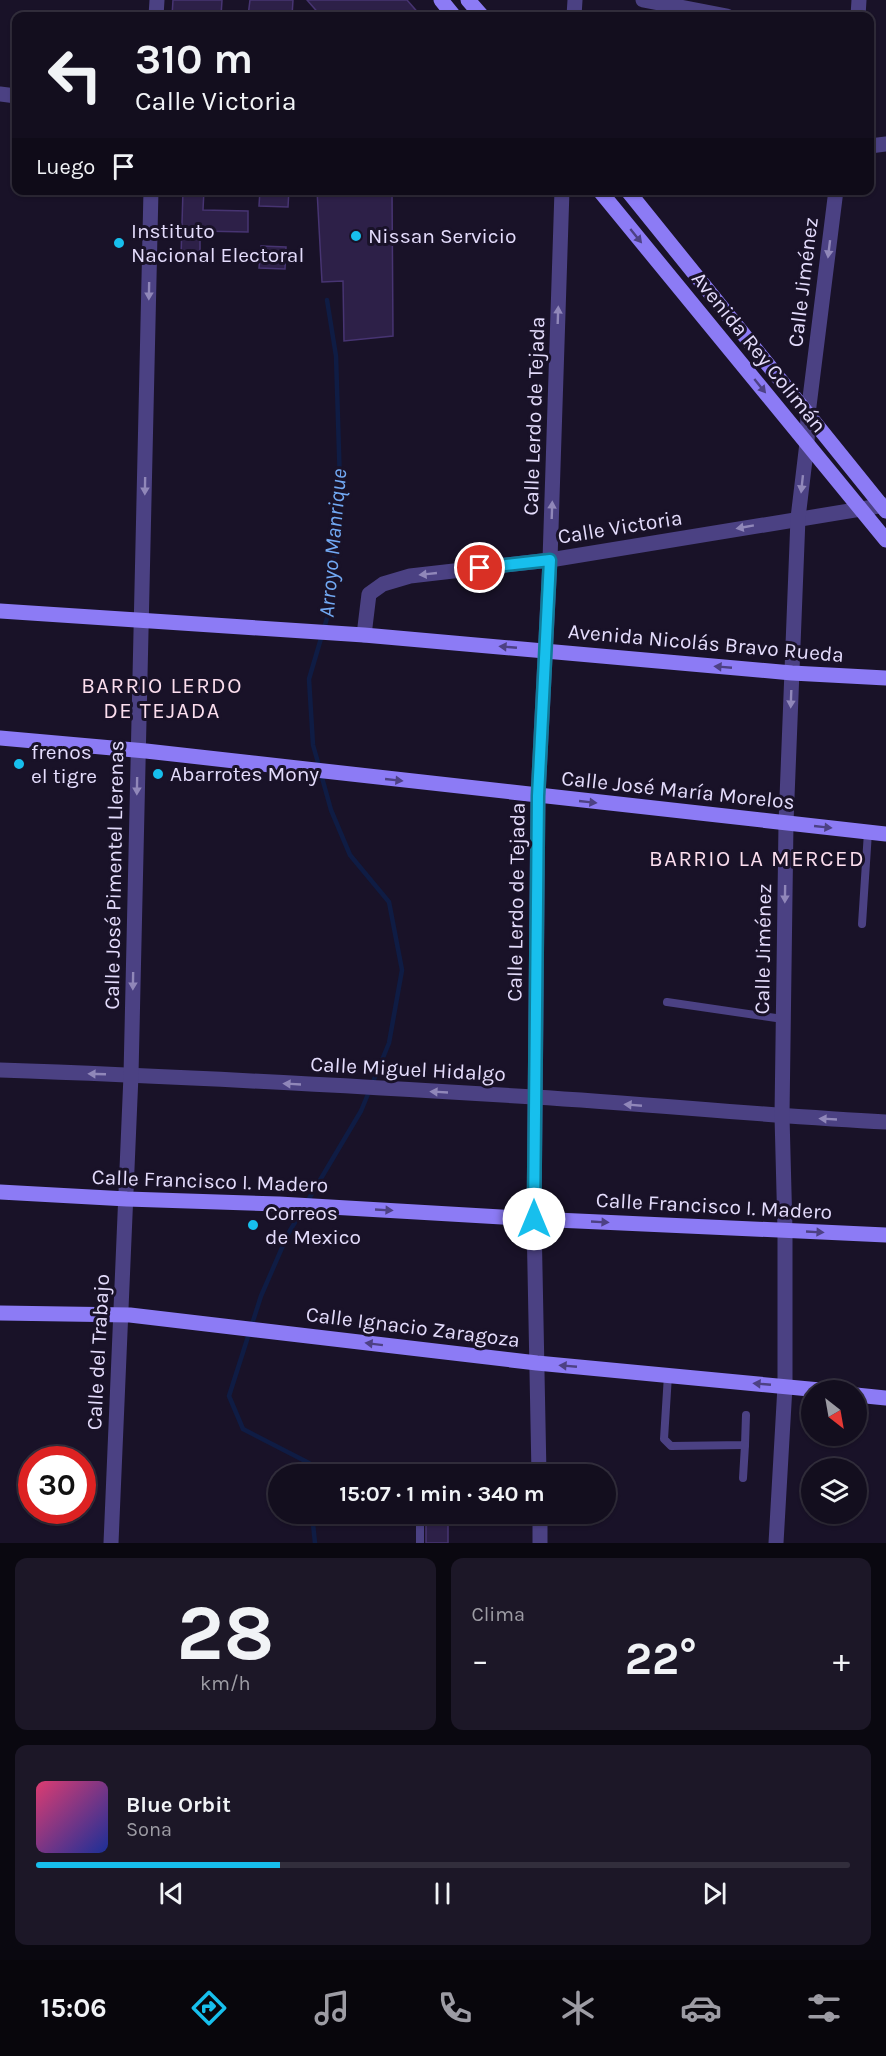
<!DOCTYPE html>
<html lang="es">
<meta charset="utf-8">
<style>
:root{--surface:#130e1e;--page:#1c1727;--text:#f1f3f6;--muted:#9d9ca4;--line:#322e3c;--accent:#17bfed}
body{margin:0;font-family:Karla,sans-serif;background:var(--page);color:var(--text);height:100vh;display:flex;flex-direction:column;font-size:22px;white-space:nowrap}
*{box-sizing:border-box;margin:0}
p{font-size:20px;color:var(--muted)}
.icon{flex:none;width:33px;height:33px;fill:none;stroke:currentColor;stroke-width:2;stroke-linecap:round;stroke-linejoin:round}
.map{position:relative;height:1543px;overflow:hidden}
.side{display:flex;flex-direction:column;gap:15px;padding:15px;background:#0a0810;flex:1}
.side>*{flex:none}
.hud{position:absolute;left:12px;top:12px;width:862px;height:183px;border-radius:12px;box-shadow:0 2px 4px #0004,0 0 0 2px var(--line);background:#130e1e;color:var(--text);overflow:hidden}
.needle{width:39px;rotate:149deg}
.tools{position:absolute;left:801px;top:1380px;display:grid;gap:12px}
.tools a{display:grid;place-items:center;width:66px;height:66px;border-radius:50%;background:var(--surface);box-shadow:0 2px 4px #0004,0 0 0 2px var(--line);font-size:30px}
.speed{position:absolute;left:18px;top:1446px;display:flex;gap:12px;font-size:30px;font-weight:700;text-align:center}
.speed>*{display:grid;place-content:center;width:78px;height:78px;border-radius:50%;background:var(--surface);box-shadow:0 2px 4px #0004,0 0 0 2px var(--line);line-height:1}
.speed .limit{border:9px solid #d22;background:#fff;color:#111}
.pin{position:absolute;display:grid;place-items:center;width:51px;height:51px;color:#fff;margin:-26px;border:3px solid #fff;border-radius:50%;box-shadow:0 2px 6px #0007}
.me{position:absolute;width:66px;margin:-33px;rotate:0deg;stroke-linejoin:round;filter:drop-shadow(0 0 4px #0008)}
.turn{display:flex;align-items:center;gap:21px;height:126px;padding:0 24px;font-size:27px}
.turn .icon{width:78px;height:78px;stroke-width:2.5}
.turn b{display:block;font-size:42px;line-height:51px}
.then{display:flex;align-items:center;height:57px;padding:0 24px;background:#0003;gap:12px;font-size:22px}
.big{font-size:45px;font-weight:700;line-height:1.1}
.side .card{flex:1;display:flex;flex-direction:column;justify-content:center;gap:9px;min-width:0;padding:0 21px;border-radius:12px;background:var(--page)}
.side .dial{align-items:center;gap:0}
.dial b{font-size:78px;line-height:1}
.song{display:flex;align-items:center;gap:18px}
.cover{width:72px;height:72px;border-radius:9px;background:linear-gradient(135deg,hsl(340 70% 55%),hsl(230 70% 35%))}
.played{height:6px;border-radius:3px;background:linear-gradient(90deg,var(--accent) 30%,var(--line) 30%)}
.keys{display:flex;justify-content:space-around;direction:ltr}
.heat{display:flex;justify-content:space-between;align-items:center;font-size:33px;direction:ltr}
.side .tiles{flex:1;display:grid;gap:15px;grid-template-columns:1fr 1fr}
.card:last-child{grid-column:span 2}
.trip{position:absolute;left:268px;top:1464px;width:348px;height:60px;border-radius:30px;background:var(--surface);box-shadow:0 2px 4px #0004,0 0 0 2px var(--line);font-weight:700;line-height:60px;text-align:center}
.dock{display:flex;height:96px;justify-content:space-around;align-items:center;background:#08060c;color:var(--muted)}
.dock .icon{width:42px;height:42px}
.dock .selected{color:var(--accent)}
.dock b{font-size:27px;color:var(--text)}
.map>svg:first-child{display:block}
</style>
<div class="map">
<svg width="886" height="1543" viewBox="0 0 886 1543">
<rect width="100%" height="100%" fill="#191228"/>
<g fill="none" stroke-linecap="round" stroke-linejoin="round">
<g stroke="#0f1c44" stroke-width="4.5">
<path d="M319 766 313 745 309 679 330 608 340 484 336 356 327 300"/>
<path d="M309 1474V1463L243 1429 229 1396 261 1296 288 1234 361 1111 389 1043 402 970 389 902 350 855 331 810 321 774"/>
<path d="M312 1514 315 1543"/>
</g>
</g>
<g fill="#2d2048" stroke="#473472" stroke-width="1.5">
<path d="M173 0H222L221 16H172Z"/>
<path d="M250 0H293L292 16H248Z"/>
<path d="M307 0H407L421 16H321Z"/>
<path d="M183 190H204L203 210 248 211V232L200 231V258L181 257Z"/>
<path d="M260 190H289L288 207 259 206Z"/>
<path d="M317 190H392L393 336 344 341 343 281 322 282Z"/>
<path d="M261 246 286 247 285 269 259 268Z"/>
<rect x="426" y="1519" width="22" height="24"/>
</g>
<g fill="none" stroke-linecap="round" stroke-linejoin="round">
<g stroke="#4b4183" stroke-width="8">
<path d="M862 924 868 832"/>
<path d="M667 1002 783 1019"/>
<path d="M668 1375 664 1439 671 1446 745 1445 746 1415"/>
<path d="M743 1478 745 1445"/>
<path d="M420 1543V1514"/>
</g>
<g stroke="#4b4183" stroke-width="15">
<path d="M643 0 727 16"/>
<path d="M156 16 157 0"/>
<path d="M574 16 575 0"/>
<path d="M858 16 859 0"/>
<path d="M0 94 16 96"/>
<path d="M870 146 886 144"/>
<path d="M364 635 369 594 383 584 410 576 550 560 886 505"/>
<path d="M0 1070C178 1076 356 1086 534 1097 651 1104 768 1116 886 1122"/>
<path d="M539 1474 534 1219 538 796 550 560 562 190"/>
<path d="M540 1514V1543"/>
<path d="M111 1543 131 1075 151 190"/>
<path d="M776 1543 785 1386V1230L782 1116 786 823 798 518 807 443 808 414 836 190"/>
</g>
<g stroke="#8c7bf5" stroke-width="15">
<path d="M441 0 454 16"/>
<path d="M468 0 482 16"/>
<path d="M599 190 886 540"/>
<path d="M627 190 886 511"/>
<path d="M0 611 364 635 792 673 886 678"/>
<path d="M0 738 146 751 886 834"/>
<path d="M0 1192 127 1199 279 1204 534 1219 886 1235"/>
<path d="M0 1313 130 1315 537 1363 820 1390"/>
<path d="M856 1395 886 1398"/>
</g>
</g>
<defs><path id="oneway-solid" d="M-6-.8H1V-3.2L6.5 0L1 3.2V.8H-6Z" transform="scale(1.5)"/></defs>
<g fill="#4d4184">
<use href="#oneway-solid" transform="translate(636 236) rotate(51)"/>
<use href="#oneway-solid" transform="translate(760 386) rotate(51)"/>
<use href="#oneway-solid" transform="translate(508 647) rotate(-175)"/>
<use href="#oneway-solid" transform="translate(723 667) rotate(-175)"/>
<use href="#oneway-solid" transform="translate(394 780) rotate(6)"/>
<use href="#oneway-solid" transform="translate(588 802) rotate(6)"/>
<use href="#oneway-solid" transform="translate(823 827) rotate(6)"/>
<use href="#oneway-solid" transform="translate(384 1210) rotate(3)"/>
<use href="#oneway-solid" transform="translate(600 1222) rotate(3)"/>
<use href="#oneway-solid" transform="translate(815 1232) rotate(3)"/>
<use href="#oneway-solid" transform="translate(374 1344) rotate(-173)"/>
<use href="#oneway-solid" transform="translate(568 1366) rotate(-175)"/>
<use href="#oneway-solid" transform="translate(762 1384) rotate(-175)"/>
</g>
<g fill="#9087b9">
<use href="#oneway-solid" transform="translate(829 249) rotate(97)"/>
<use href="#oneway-solid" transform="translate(149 291) rotate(91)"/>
<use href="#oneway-solid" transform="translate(558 315) rotate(-88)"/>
<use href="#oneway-solid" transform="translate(802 484) rotate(96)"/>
<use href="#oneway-solid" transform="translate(145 486) rotate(91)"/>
<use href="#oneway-solid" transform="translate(552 510) rotate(-88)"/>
<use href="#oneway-solid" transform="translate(745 527) rotate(170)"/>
<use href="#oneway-solid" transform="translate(428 574) rotate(174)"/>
<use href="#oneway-solid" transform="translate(791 699) rotate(92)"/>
<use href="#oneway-solid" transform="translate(137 786) rotate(91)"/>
<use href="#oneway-solid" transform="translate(785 894) rotate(91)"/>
<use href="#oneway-solid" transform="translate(133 981) rotate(91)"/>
<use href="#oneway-solid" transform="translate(97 1074) rotate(-178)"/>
<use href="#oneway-solid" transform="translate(292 1084) rotate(-177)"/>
<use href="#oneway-solid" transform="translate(439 1092) rotate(-177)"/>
<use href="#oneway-solid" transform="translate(633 1105) rotate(-175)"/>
<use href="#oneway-solid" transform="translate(828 1119) rotate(-177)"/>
</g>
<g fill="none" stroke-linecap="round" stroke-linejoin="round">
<defs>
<path id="route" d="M480 568 550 560 538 796 534 1219"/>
</defs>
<use href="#route" stroke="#0f7c9a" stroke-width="15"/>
<use href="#route" stroke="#17bfed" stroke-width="10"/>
</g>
<g fill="#17bfed" stroke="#191228" stroke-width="2">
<circle cx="356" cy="236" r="6"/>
<circle cx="119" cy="243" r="6"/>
<circle cx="19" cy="764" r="6"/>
<circle cx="158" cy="774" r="6"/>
<circle cx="253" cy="1225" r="6"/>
</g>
<g text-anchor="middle" stroke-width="6" stroke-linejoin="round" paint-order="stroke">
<g font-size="21" fill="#e4dcfc" stroke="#191228" text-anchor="start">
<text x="131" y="238">Instituto<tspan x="131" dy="24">Nacional Electoral</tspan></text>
<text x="368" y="243">Nissan Servicio</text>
<text x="31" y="759">frenos<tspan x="31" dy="24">el tigre</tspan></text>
<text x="170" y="781">Abarrotes Mony</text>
<text x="265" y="1220">Correos<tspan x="265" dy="24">de Mexico</tspan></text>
</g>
<g font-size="21" fill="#e4dcfc" stroke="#191228">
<text transform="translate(803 282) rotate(-83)" y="7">Calle Jiménez</text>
<text transform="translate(759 352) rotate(51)" y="7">Avenida Rey Colimán</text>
<text transform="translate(534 416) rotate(-88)" y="7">Calle Lerdo de Tejada</text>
<text transform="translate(620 527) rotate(-9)" y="7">Calle Victoria</text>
<text transform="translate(706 643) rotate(5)" y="7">Avenida Nicolás Bravo Rueda</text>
<text transform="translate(678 790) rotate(6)" y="7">Calle José María Morelos</text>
<text transform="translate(114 875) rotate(-89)" y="7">Calle José Pimentel Llerenas</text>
<text transform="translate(516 902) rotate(-89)" y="7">Calle Lerdo de Tejada</text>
<text transform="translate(763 949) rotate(-89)" y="7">Calle Jiménez</text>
<text transform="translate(408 1069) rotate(3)" y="7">Calle Miguel Hidalgo</text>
<text transform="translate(210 1181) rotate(2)" y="7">Calle Francisco I. Madero</text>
<text transform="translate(714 1206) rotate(3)" y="7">Calle Francisco I. Madero</text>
<text transform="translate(413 1327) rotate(7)" y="7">Calle Ignacio Zaragoza</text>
<text transform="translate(98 1352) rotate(-87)" y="7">Calle del Trabajo</text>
</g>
<g font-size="22" font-style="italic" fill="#72a9f4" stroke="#191228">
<text transform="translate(332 543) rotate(-85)" y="8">Arroyo Manrique</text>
</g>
<g font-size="22" letter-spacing="1.5" fill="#fcdeee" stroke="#191228">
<text x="162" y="693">BARRIO LERDO<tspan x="162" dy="25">DE TEJADA</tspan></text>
<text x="757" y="866">BARRIO LA MERCED</text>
</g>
</g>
</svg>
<div class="tools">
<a><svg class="needle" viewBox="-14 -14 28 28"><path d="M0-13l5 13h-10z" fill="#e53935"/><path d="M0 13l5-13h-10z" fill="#9d9ca4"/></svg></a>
<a><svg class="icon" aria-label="layers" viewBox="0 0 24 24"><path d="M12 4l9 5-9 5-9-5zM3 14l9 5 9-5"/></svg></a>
</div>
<div class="speed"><div class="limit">30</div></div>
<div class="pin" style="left:480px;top:568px;background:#d93025"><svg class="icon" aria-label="arrive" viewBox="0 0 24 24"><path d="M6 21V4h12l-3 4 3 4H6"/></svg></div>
<svg class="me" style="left:534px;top:1219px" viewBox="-20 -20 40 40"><circle r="19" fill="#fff"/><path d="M0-13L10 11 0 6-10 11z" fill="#17bfed"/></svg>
<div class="trip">15:07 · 1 min · 340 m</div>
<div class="hud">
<div class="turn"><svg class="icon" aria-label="left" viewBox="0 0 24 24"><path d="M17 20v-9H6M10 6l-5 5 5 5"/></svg><div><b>310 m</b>Calle Victoria</div></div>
<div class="then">Luego<svg class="icon" aria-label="arrive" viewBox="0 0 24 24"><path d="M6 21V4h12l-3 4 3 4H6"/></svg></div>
</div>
</div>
<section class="side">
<div class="tiles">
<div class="card dial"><b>28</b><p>km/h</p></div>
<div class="card"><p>Clima</p>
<div class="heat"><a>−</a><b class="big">22°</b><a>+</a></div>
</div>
<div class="card">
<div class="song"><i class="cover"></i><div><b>Blue Orbit</b><p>Sona</p></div></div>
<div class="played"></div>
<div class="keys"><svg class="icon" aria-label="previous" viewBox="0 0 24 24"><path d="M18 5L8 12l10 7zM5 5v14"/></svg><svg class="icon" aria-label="pause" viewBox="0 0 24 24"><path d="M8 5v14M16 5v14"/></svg><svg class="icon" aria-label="next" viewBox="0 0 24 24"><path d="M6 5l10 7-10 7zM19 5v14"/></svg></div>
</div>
</div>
</section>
<nav class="dock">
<b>15:06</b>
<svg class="icon selected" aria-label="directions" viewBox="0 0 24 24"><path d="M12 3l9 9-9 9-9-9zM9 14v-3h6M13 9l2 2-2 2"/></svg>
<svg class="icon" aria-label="music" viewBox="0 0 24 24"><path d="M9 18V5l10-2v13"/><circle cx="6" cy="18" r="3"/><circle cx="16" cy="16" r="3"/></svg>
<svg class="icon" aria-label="phone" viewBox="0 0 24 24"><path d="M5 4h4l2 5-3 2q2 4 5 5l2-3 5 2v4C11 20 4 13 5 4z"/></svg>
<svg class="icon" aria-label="climate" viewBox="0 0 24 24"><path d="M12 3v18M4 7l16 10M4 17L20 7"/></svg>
<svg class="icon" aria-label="car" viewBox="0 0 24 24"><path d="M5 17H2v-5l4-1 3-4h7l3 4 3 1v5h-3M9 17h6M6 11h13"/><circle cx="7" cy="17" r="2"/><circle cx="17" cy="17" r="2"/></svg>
<svg class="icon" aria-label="filters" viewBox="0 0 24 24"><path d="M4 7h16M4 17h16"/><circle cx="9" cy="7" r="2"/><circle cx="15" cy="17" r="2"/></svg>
</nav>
